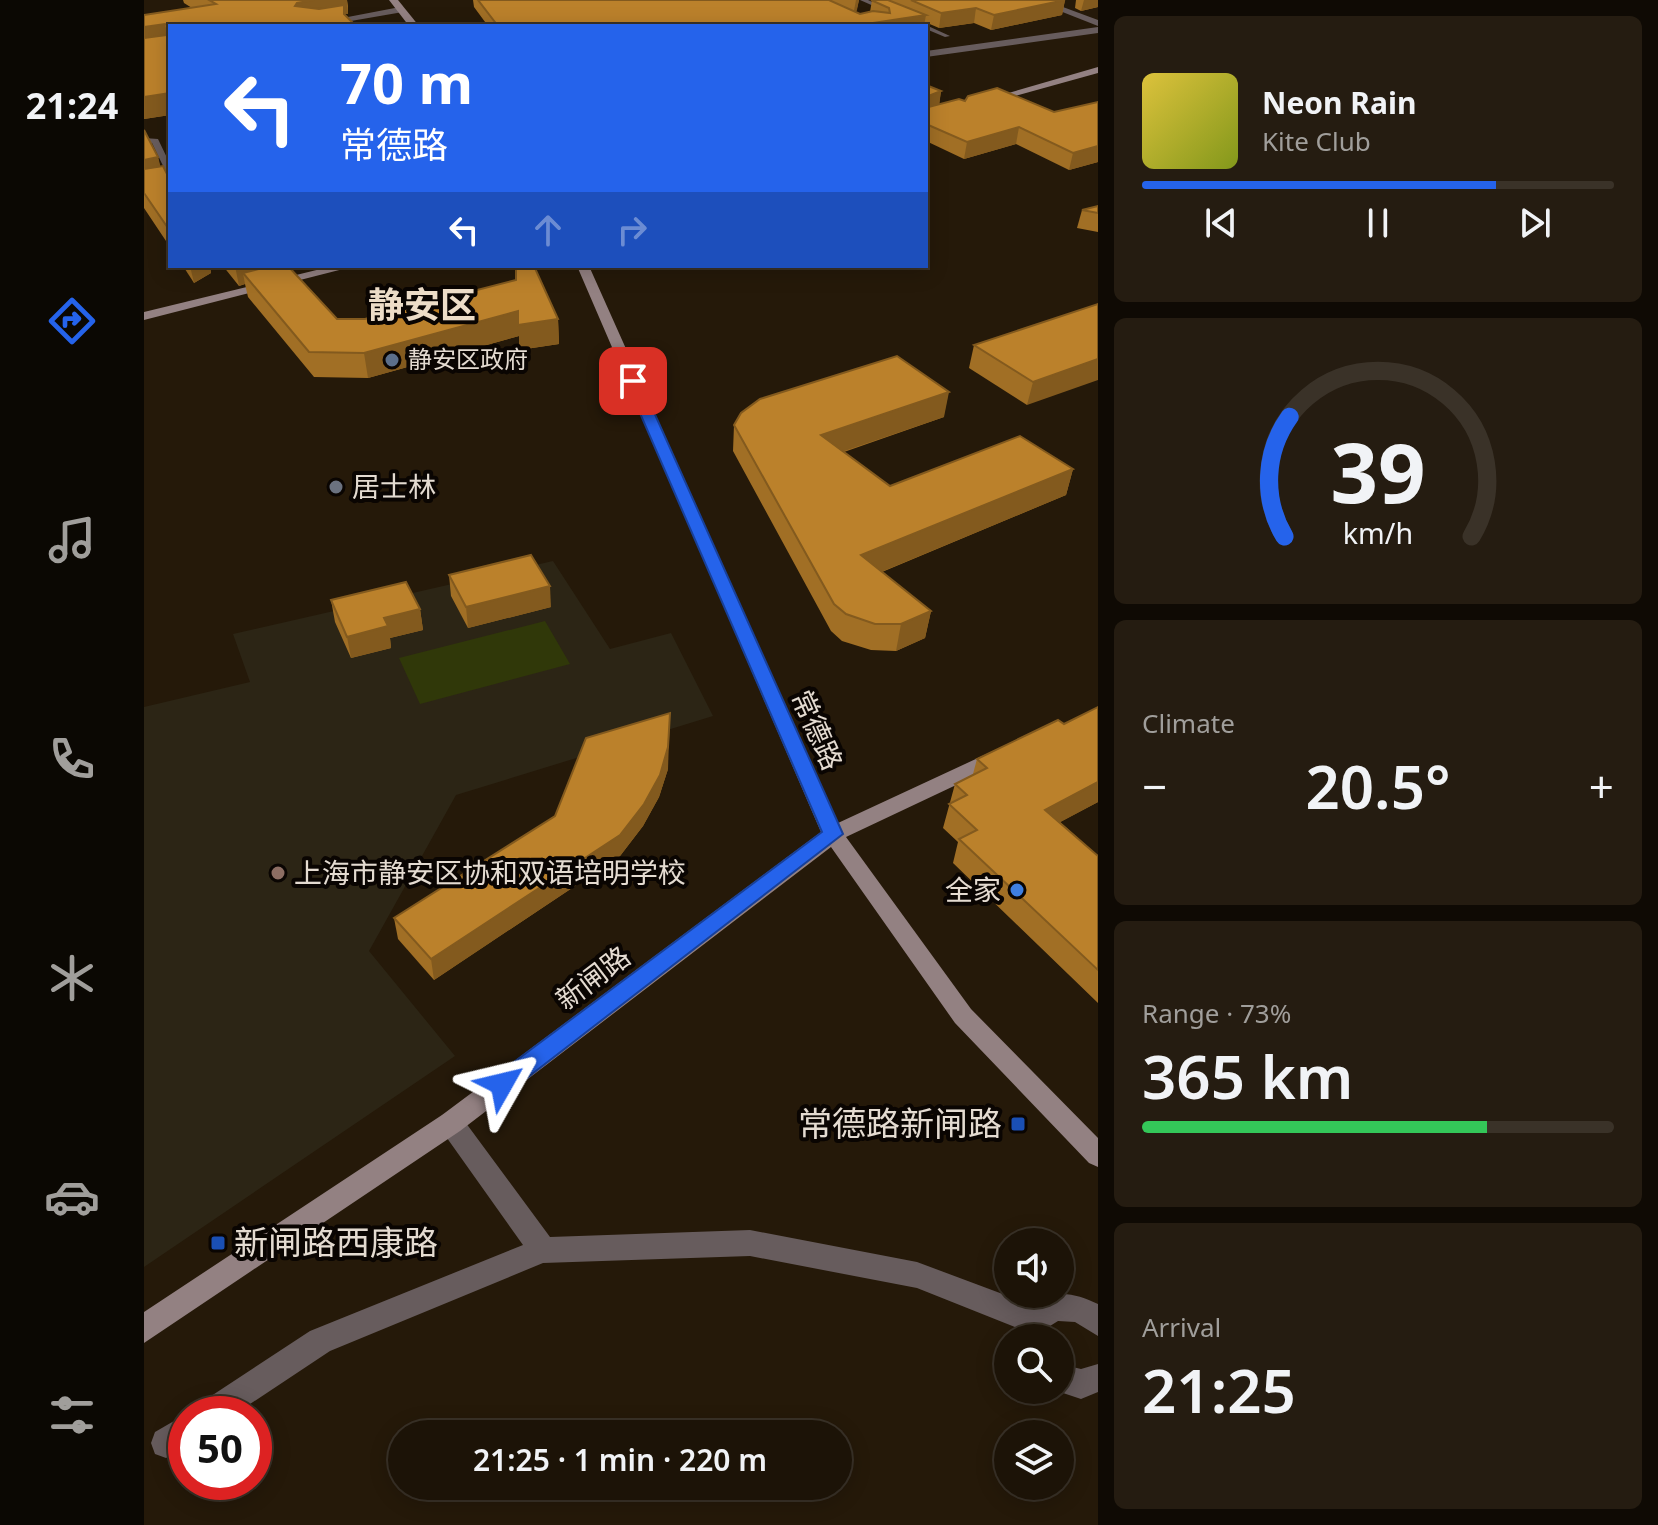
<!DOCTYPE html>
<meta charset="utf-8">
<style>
:root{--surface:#1c1307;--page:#251c11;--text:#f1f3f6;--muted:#a09e9b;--line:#3a3228;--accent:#2563eb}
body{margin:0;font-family:"Noto Sans","Noto Sans SC",sans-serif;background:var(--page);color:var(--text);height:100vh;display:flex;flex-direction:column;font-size:30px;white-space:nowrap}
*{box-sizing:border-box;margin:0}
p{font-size:26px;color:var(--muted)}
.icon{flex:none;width:44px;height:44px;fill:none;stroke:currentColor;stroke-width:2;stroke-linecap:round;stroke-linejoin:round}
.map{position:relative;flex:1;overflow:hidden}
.drawer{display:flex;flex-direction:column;gap:16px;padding:16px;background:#0f0a04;width:560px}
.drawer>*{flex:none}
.hud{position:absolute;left:24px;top:24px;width:760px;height:244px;border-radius:0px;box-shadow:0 4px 20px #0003,0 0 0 2px var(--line);background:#2563eb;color:#fff;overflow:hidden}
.fabs{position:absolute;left:850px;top:1228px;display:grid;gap:16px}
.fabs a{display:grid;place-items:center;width:80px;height:80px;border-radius:50%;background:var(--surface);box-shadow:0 4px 20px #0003,0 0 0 2px var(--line);font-size:40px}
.speed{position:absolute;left:24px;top:1396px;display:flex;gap:16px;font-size:40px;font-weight:700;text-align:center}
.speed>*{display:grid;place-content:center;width:104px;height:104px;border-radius:50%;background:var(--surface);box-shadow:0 4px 20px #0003,0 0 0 2px var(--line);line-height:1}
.speed .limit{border:12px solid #d22;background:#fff;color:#111}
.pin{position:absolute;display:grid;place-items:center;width:68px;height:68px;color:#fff;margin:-34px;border-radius:16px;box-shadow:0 4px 12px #0006}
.me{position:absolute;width:88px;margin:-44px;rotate:53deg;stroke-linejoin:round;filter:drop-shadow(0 0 6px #0008)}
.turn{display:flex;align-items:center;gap:28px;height:168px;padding:0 40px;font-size:36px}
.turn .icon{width:104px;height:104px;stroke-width:2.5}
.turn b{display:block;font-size:56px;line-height:68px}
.lanes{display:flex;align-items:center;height:76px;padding:0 40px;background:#0003;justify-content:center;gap:40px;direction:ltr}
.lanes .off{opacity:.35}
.big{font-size:60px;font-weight:600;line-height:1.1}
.drawer .card{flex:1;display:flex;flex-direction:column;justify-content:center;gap:12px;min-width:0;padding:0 28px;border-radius:12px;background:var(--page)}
.drawer .dial{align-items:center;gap:0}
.dial svg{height:208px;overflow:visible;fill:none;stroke:var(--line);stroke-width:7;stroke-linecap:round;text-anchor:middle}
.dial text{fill:var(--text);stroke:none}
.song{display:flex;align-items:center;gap:24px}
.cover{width:96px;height:96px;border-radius:12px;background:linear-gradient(135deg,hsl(50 70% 55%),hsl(70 70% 35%))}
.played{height:8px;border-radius:4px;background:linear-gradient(90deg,var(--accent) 75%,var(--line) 75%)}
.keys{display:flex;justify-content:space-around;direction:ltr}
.heat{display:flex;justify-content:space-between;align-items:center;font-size:44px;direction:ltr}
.charge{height:12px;border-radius:6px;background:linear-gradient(90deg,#34c759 73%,var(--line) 0)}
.trip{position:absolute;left:244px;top:1420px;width:464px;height:80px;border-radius:40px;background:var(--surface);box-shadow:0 4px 20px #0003,0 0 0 2px var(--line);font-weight:600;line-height:80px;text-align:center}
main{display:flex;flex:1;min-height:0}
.tab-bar{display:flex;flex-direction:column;width:144px;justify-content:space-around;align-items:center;background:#0b0803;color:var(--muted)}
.tab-bar .icon{width:56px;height:56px}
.tab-bar .active{color:var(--accent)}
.tab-bar b{font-size:36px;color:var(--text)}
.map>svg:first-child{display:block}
</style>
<main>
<nav class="tab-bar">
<b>21:24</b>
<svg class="icon active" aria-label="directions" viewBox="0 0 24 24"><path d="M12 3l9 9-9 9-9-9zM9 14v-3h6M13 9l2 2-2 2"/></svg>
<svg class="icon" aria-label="music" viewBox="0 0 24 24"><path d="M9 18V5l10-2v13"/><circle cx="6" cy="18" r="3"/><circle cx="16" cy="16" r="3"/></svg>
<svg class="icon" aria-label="phone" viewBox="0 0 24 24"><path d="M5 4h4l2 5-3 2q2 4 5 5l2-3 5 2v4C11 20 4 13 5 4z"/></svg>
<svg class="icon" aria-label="climate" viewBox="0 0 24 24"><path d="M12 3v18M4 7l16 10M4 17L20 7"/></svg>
<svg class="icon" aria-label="car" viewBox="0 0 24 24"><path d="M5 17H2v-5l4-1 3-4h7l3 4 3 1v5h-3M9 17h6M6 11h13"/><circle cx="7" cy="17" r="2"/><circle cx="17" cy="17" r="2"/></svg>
<svg class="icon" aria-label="filters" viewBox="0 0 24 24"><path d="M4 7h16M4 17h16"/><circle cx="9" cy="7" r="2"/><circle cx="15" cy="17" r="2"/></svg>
</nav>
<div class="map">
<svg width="954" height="1525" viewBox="0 0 954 1525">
<rect width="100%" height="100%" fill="#251909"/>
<path fill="#2c2515" d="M409 561 466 649 527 633 569 716 312 795 225 951 311 1056 0 1267V707L106 682 89 634Z"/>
<path fill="#303809" d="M401 621 426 664 276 704 255 658Z"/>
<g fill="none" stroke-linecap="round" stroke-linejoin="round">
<g fill="#675c5d" fill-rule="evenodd">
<path d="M716 0H724L746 10 741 11Z"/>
<path d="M779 26H784L806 36 801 37 782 29V26Z"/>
<path d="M0 138 14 139 26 164V174L22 172 8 143 0 142Z"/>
</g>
<g fill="#675c5d" fill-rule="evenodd">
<path d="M888 0H900L954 20V26Z"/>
<path d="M256 7 259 12 178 26H157Z"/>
<path d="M954 27V33L782 57V51Z"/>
<path d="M307 1112 316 1115 406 1237 606 1230 773 1262 888 1305C910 1288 931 1293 954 1304V1336L931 1322 914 1321 906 1326 903 1338H875L876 1329 773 1288 606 1256 399 1263 186 1351 91 1414H50L55 1404 166 1331 379 1245 298 1131 294 1123 298 1115Z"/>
<path d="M916 1364 937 1369 954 1364V1392L937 1399 910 1390H916Z"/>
<path d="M42 1414V1447L22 1458 11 1454 7 1443 11 1432Z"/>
</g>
<g fill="#938182" fill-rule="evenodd">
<path d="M245 0H254L275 26H265Z"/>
<path d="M954 67V73L842 104 837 101Z"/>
<path d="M189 266H211L0 320V312Z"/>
<path d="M433 266H445L694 823 849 751 856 749 866 756 863 761 702 837 827 1009 954 1138V1167L945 1163 811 1023 687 847 316 1131 0 1343V1312L298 1115 677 832Z"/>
</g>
</g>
<g fill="#a16f25">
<path d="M39 0H203L204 6V14H201L26 26V115L0 119V15L48 8 40 3Z"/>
<path d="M329 0H715L712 12 716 14 726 12 728 0H923H921L918 15 847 30 830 23 795 28 781 22 780 26H344L330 7Z"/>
<path d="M932 0H954V7L937 11 931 8Z"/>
<path d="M782 85 797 91 795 104 821 101 910 112 954 102V162L925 170 872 144 820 159 782 141Z"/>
<path d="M0 130 14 157 16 167 26 180V247L0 208Z"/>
<path d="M954 206V232L933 228 938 210Z"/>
<path d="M39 266H66L67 273 50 283Z"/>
<path d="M79 266H144L193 319H414L415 344 375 350V336L224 378 170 377 104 297 101 284 95 286Z"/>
<path d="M954 304 883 405 825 368 830 345Z"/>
<path d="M800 417 700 452 746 486 929 469 922 495 738 572 787 611 781 638 752 651 727 650 698 641 687 631 589 451 590 425Z"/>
<path d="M305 575 407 607 324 628 307 596Z"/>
<path d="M187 600 276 609 279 630 246 638 247 648 207 658 191 622Z"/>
<path d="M954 707V802L916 822 954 856V1003L809 863 814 842 799 828 811 784 829 774 833 759 920 724Z"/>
<path d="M524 769 515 797 499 826 476 856 290 980 254 939 250 918Z"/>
</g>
<g fill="#835a1e">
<path d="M170 0H203L204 14H201L203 26 151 6 153 3Z"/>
<path d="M712 0H715L713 10 709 16Z"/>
<path d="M921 0 918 15 847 30 850 15Z"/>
<path d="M940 0H954V7L937 11Z"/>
<path d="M832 8 830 23 795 28 797 13Z"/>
<path d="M782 15 780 26H709Z"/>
<path d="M21 24 26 44 0 48V27Z"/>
<path d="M797 91 795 107 782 111V96Z"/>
<path d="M26 93V115L0 119V97Z"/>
<path d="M875 127 872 144 820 159 823 142Z"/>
<path d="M954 146V162L925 170 929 153Z"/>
<path d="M14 157 20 180 0 185V160Z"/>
<path d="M46 266H66L67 273 50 283Z"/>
<path d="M91 266H134L99 273 101 284 95 286Z"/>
<path d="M374 311 414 319 415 344 375 350V336L224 378 220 353Z"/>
<path d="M954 359V380L883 405 889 382Z"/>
<path d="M805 392 800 417 674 460 677 435Z"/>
<path d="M929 469 922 495 713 582 717 555Z"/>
<path d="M406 586 407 607 324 628 322 607Z"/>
<path d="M276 609 279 630 246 638 247 648 207 658 203 637 240 618Z"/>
<path d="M787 611 781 638 752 651 757 624Z"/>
<path d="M526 713 524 769 515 797 499 826 476 856 290 980 287 959Z"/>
<path d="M954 782V802L894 834 901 810Z"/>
</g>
<g fill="#bb812b" stroke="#835a1e" stroke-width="2">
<path d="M65 0H170L153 3 151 6 175 9 200 5V14L212 26H26V93L0 97V38L22 35 25 27 21 24 0 27V15L72 4Z"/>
<path d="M334 0H685L716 14 729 11 746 13 745 8 727 0H744L782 15 709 26H354Z"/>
<path d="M767 0H921L850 15 832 8 797 13Z"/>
<path d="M782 85 797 91 782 97Z"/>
<path d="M853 88 910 112 954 102V146L929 153 875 127 823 142 782 124V104L785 107 815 99 821 101 824 96Z"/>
<path d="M0 130 14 157 0 160Z"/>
<path d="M19 166 26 180V231L0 193V169Z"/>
<path d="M954 206V213L938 210Z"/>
<path d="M126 266H144L193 319H221L372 280V266H390L414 319 374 325V311L220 353 165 352 99 273Z"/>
<path d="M954 304V359L889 382 830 345Z"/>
<path d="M753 356 805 392 677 435 746 486 876 436 929 469 717 555 787 611 757 624H731L702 614 690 604 590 425 597 413 616 399Z"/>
<path d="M387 555 406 586 322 607 305 575Z"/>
<path d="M262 582 276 609 240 618 244 626 203 637 187 600Z"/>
<path d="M954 707V782L901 810 954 856V970L815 839 833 830 805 804 823 795 811 784 843 768 833 759 914 720 920 724Z"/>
<path d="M526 713 524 747 516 775 500 804 476 835 287 959 250 918 411 816 442 738Z"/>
</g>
<path fill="#2563eb" stroke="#184099" stroke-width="2" d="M489 377 496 381 699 834 366 1091 358 1094 350 1091 346 1084 350 1077 678 832 482 381Z"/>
<circle fill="#5c6f8a" stroke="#0a0502" stroke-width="3" cx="248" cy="360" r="8"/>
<circle fill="#6b7280" stroke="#0a0502" stroke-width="3" cx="192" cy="487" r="8"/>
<circle fill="#8d6e63" stroke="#0a0502" stroke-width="3" cx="134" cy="873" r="8"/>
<circle fill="#3f7fe0" stroke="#0a0502" stroke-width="3" cx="873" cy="890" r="8"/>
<g fill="#1a4fb4" stroke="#0a0502" stroke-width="3">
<rect x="866" y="1116" width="16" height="16" rx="4"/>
<rect x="66" y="1235" width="16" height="16" rx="4"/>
</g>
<g text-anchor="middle" stroke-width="8" stroke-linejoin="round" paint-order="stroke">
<g font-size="24" fill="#e4dbd1" stroke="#0a0502" text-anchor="start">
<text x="264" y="368">静安区政府</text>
</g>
<g font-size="28" fill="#e4dbd1" stroke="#0a0502" text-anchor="start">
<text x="208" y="497">居士林</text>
<text x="150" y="883">上海市静安区协和双语培明学校</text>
<text x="857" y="900" text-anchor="end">全家</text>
</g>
<g font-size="28" fill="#e4dbd1" stroke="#0a0502">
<text transform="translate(673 730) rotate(66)" y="10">常德路</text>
<text transform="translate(449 978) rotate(-37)" y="10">新闸路</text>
</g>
<g font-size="34" fill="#e4dbd1" stroke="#0a0502" text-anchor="end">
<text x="858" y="1136">常德路新闸路</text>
<text x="90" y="1255" text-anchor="start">新闸路西康路</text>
</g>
<g font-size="36" font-weight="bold" fill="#edddc8" stroke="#0a0502">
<text x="278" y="318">静安区</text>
</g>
</g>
</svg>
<div class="fabs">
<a><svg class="icon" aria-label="sound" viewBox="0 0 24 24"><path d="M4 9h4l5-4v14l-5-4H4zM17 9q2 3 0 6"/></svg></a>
<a><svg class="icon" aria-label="search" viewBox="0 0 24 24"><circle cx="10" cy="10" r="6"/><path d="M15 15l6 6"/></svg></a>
<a><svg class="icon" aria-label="layers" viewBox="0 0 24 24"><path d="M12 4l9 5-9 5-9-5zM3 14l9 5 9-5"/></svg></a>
</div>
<div class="speed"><div class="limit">50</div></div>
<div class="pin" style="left:489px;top:381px;background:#d93025"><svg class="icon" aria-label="arrive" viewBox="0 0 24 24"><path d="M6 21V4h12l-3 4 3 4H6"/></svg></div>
<svg class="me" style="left:358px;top:1084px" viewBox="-20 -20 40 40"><path d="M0-17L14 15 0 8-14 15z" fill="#2563eb" stroke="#fff" stroke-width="4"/></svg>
<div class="trip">21:25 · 1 min · 220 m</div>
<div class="hud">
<div class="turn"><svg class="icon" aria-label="left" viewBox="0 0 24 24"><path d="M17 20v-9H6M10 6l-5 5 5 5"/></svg><div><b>70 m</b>常德路</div></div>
<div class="lanes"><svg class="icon" aria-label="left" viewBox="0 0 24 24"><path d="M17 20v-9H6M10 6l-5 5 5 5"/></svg><svg class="icon off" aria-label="ahead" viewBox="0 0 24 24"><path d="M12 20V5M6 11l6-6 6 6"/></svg><svg class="icon off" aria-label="right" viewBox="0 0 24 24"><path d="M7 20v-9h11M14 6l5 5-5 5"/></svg></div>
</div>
</div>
<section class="drawer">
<div class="card">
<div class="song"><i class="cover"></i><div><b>Neon Rain</b><p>Kite Club</p></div></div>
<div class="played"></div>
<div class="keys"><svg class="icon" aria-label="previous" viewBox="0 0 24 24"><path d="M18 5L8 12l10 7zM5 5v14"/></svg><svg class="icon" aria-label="pause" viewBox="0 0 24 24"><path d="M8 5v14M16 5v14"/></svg><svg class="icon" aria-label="next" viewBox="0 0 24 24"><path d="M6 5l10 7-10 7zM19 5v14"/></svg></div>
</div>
<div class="card dial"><svg viewBox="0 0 100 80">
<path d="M14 69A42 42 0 1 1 86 69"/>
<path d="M14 69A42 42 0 0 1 16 23" stroke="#2563eb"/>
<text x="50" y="56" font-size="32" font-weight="700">39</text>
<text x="50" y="72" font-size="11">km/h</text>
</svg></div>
<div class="card"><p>Climate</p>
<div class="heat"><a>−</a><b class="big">20.5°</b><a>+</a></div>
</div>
<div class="card"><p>Range · 73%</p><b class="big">365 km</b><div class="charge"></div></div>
<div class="card"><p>Arrival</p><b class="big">21:25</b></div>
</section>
</main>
